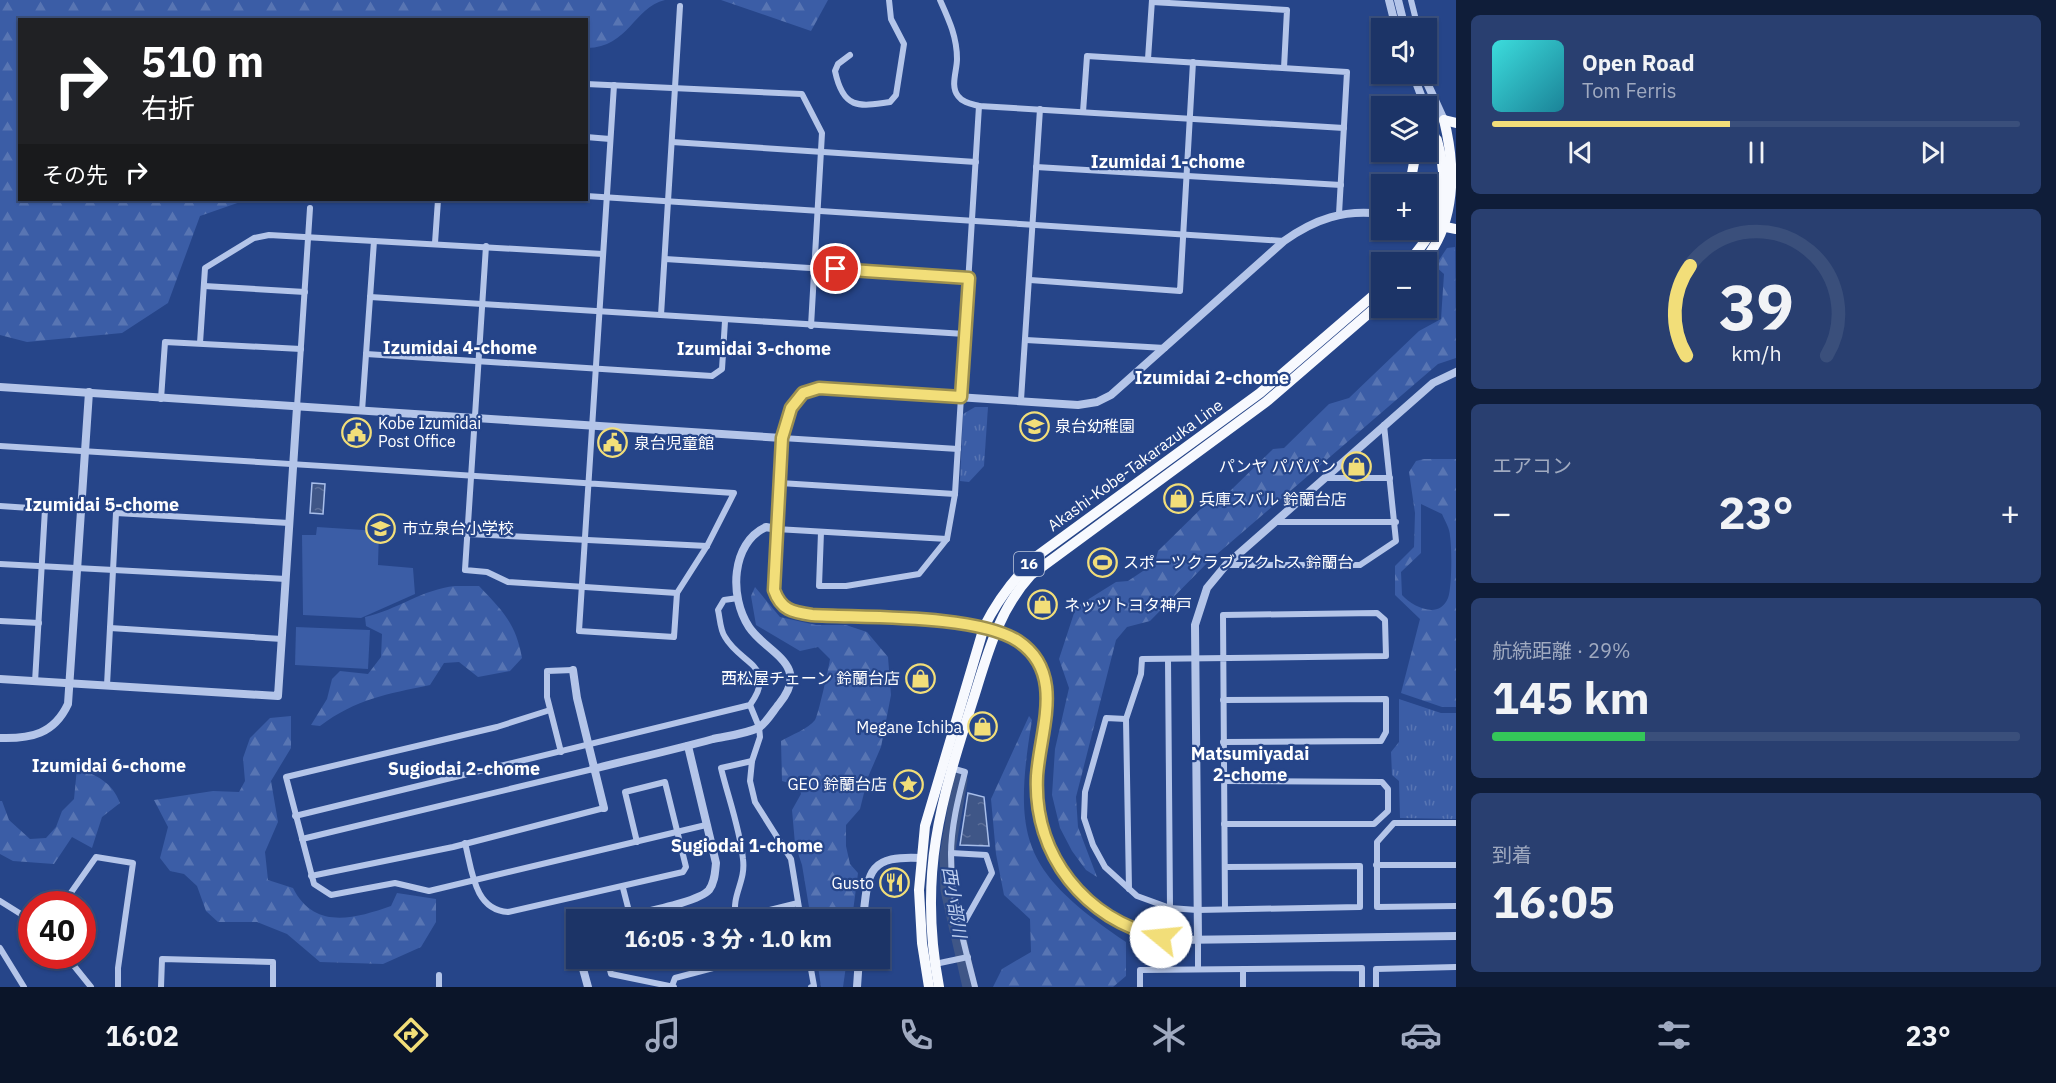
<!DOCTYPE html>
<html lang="ja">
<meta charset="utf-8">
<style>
:root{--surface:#1c3467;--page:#293f70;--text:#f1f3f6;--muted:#a0aac0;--line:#3a4f7b;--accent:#f2de79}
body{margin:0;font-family:"IBM Plex Sans","Noto Sans JP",sans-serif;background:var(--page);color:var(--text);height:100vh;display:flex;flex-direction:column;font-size:22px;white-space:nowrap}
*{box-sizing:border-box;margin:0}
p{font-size:20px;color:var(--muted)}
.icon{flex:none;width:33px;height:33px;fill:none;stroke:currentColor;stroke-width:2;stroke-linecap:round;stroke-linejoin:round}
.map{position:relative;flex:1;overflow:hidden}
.drawer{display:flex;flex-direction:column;gap:15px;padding:15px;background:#0f1d39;width:600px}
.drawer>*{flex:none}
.hud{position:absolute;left:18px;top:18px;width:570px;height:183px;border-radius:0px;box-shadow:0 2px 4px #0004,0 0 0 2px var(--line);background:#202124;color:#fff;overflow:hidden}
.fabs{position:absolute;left:1371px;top:18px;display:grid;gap:12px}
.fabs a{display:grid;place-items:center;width:66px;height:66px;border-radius:0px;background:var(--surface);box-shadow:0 2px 4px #0004,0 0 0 2px var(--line);font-size:30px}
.speed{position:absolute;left:18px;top:891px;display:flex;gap:12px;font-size:30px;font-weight:700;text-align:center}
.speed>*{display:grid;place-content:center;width:78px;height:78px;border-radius:50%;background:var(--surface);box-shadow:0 2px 4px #0004,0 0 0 2px var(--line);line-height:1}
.speed .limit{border:9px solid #d22;background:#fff;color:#111}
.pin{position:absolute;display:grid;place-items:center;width:51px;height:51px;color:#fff;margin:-26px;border:3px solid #fff;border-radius:50%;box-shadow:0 2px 6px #0007}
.me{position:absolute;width:66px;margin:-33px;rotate:287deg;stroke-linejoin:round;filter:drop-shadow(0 0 4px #0008)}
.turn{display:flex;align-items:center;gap:21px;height:126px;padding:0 24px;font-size:27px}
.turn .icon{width:78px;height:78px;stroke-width:2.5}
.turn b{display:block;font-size:42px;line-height:51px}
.then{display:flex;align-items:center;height:57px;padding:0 24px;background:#0003;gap:12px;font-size:22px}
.big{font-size:45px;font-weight:800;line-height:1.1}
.drawer .card{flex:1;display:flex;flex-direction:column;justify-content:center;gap:9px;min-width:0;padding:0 21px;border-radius:9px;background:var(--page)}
.drawer .dial{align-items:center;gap:0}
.dial svg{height:156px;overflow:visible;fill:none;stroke:var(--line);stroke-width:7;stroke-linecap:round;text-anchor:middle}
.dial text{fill:var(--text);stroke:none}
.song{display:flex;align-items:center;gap:18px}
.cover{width:72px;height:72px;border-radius:9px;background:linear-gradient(135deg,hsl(180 70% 55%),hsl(190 70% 35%))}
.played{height:6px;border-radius:3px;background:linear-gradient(90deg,var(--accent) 45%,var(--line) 45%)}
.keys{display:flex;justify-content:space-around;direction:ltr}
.heat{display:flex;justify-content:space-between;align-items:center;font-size:33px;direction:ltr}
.charge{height:9px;border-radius:4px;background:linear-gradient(90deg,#34c759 29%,var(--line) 0)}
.trip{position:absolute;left:566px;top:909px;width:324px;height:60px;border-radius:0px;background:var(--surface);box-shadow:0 2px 4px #0004,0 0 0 2px var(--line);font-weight:800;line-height:60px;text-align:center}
.tabs{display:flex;height:96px;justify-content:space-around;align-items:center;background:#0b1529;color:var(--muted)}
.tabs .icon{width:42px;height:42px}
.tabs .on{color:var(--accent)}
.tabs b{font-size:27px;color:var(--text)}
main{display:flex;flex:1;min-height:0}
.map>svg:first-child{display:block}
</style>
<main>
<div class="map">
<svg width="1456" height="987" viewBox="0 0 1456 987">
<defs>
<pattern id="forest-firs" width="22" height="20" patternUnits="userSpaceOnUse" patternTransform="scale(1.5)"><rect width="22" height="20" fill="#3b5da6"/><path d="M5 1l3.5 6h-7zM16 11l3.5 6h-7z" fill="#5875b3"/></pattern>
<pattern id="park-tufts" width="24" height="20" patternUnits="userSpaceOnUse" patternTransform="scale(1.5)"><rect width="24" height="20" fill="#3b5da6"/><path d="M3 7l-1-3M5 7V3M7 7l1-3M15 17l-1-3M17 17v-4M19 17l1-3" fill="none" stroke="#5875b3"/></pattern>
<pattern id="water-ripples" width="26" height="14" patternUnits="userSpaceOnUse" patternTransform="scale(1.5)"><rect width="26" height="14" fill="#3f5687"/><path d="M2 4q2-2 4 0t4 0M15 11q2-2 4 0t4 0" fill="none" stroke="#5c6f99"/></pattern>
</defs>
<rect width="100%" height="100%" fill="#264589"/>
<g fill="url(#forest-firs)" fill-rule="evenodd">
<path d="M0 0H665C633 8 629 47 587 48L586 20H20V200H246L200 216 168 303 122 333 27 342 0 335Z"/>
<path d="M721 0H828L811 31Z"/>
<path d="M1455 247 1456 358 1438 364 1209 561 1150 621 1127 627 1116 640 1076 797 1078 827 1097 877 1086 870 1072 851 1060 828 1052 795 1055 749 1069 688 1059 659 1076 607 1116 582 1128 581 1155 563 1158 551 1218 492H1229L1273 449 1284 448 1329 404 1349 398 1419 331 1441 319 1444 274 1435 266 1447 248Z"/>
<path d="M1424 459H1456V707H1442L1401 693 1420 619 1395 595V566L1414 547 1415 513 1409 472 1416 461ZM1421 504 1442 514C1445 521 1450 529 1450 536 1452 548 1452 588 1448 598 1439 620 1413 607 1402 595L1401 572 1421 553Z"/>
<path d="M455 586H479C503 611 516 624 522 658L510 671 478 677 459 662 444 663 430 685C387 694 356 699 320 726L311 725 327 699 332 679 340 671 368 674 381 657 382 634 366 626 365 617C397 610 423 589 455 586Z"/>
<path d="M755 587 780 617 816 625H846L867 632 888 657 891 695 881 747 868 777 860 809 846 825V846L850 864 858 873 852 919H811L802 865 795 844 792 810 801 794 799 786 782 781 781 741C791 735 808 729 815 720 818 716 829 667 830 659L818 647 800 651 756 625 751 596Z"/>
<path d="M291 716V748L271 781 278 822 265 852 268 880 293 888C314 930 354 919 391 906L397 893 436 899V922L421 947 383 964 320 962 287 934 257 922H218L206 911 197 886 184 874 170 871 160 858 168 827 154 800 213 791 239 792 245 781 243 758 250 738 270 718Z"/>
<path d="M1029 716 1032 720C1012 841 1024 872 1126 942V976L1113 987H993L1002 969 1031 952 1030 919 1004 895 996 854 991 799Z"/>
<path d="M77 768C98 776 112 782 120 803L102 817 92 848 72 837 54 864 13 861 0 854V801H2L9 820 30 839 46 838 56 827 62 811 74 799Z"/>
<path d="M817 959H847L843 987H821Z"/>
</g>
<g fill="url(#park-tufts)">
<path d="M975 407H988L984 466 969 482 960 481 963 414Z"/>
<path d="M1399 699 1441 713H1456V819L1400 818 1399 781 1392 775 1391 752 1399 742Z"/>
</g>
<g fill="#3b5da6">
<path d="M317 527 379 531 378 565 413 568 415 594 361 618 303 615 302 535H316Z"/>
<path d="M296 627 370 630 368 669 295 665Z"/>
</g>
<g fill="url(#water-ripples)" stroke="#a8beea" stroke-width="1.5">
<path d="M312 483 325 484 323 514 310 513Z"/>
<path d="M968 793 984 797 989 846 960 845Z"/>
</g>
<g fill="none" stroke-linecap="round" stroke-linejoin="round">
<path stroke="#3f5687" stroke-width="15" d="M960 780 947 856 948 890 970 987"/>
<g stroke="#b4c5e9" stroke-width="6">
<path d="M940 0C949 20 957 37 957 59 957 71 950 86 958 96 963 103 972 104 979 106L1344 128"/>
<path d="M1411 0 1418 28"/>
<path d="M1152 2 1287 10 1284 68"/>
<path d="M850 55 838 64 835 71C843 109 858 107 890 102L896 95 904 44 891 19 889 0"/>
<path d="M1148 59 1152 0"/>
<path d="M586 84 802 94 822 133 811 326"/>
<path d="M1083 112 1087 56 1347 72 1339 214"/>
<path d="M586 137 610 139"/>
<path d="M672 142 976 162"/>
<path d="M1036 167 1341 185"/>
<path d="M586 196 1284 241"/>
<path d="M435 243 438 200"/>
<path d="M486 246 465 570 487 572 508 582 677 593"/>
<path d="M665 259 969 278"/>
<path d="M1030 280 1180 291 1193 62"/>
<path d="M204 286 305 292"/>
<path d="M370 297 965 334"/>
<path d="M661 315 680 6"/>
<path d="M1026 340 1165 348"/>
<path d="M200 343 205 268 254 238 269 235 603 254"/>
<path d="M366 354 712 376 722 369 725 321"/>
<path d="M161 399 165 342 301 349"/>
<path d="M1021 400 1040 109"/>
<path d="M297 407 310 208"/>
<path d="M362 411 374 241"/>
<path d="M782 438 958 449"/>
<path d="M0 446C245 461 489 476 734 493L707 546 677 593 674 637 579 631C590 449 602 267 614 85"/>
<path d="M1325 478H1390"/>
<path d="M780 483 955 494"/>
<path d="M0 506 45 509 35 682"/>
<path d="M1276 522H1396"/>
<path d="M776 529 947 539"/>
<path d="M821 532 819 586H846L919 574 947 539 955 494 979 106"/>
<path d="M468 534 707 546"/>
<path d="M0 564 286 579"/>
<path d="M1226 565H1360L1396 541 1384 425"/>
<path d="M0 621 39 623"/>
<path d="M110 628 282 639"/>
<path d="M1168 659 1170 908"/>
<path d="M107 685 116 513 289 523"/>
<path d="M1223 700 1386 699V732L1381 741 1223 742"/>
<path d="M750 705 759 727 760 737 752 761 750 781 755 802 791 859 801 920"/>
<path d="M550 710 497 727 286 777 314 884 331 895 395 883 429 891 706 825"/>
<path d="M1126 719 1106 718 1085 792 1084 818 1093 845 1105 867 1137 896 1170 908 1197 910 1360 907V866L1225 867"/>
<path d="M561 752 547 697V671L573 670"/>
<path d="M951 768 965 772C958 799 951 827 951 855 951 900 964 943 975 987"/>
<path d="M1224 781 1382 782 1388 789V811L1374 824H1224"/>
<path d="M295 816 750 705C778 665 741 665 725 637 720 630 720 618 718 610L724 600 738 598"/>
<path d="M1456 823H1394L1377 842V907L1456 906"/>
<path d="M302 839 593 769"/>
<path d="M465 843C472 870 474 910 508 912L683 872 686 867 665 782 625 792 637 842"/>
<path d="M951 853 986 855 992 873 965 921 960 923"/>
<path d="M1376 865H1456"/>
<path d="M311 876 453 847 604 808"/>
<path d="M623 888 631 919"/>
<path d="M1129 889 1126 719 1141 674 1142 659 1386 656 1385 620 1377 613 1223 615C1223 713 1225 811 1225 909"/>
<path d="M0 901 32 921"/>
<path d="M63 904 96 857 133 863 118 968V987"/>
<path d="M736 918C731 894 746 883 743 859 740 829 728 797 721 768L752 761"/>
<path d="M728 920 798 903"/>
<path d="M0 948 24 987"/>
<path d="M82 949H83"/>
<path d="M66 956 91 987"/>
<path d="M607 958 611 974 674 987"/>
<path d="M809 958 814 986 811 987"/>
<path d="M72 963 78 956"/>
<path d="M935 964 968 957"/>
<path d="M1198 968V940"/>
<path d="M1243 969V987"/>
<path d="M672 986 675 978 751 958"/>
<path d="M161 987 162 959 273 962V987"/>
<path d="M439 987V975"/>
<path d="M1140 987V970L1362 968V987"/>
<path d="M1376 987V969L1456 967"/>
</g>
<g stroke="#b4c5e9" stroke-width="8">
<path d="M1389 0 1396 28"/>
<path d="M1398 0 1405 28"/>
<path d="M1413 74 1425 106"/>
<path d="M1423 74 1444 120"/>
<path d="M1426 109 1437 140"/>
<path d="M1382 214C1344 209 1315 219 1284 241L1111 395 1097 402 1078 405 819 388 803 393 791 408 782 438 774 590 779 602 789 612 968 624C1027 636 1054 663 1045 725 1043 741 1038 758 1037 775 1033 830 1062 890 1110 919 1130 931 1154 935 1176 940L1456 936"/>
<path d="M0 387 782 438"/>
<path d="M573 670 577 698 604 808"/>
<path d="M0 679 278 696 297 407"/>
<path d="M0 738C31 739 54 734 68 704L89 392"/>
<path d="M593 769C633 759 673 750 713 739 727 736 745 734 758 728 766 724 773 711 779 704 812 664 766 653 749 627 729 597 731 543 766 527L776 529"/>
<path d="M614 920C633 914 698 903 709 890 715 882 715 872 716 863L688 746"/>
<path d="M863 920C868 872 867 855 922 858"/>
<path d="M1198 940 1195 625 1207 588 1226 565 1433 383 1456 372"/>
<path d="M580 958 588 987"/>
<path d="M857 987 859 958"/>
</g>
<g stroke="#f7f9fe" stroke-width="10">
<path d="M1444 120 1456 123"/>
<path d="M1410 184 1416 152"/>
<path d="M1408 262C1443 225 1451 189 1437 140L1426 141"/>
<path d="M1423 262C1456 224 1456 168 1444 120"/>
<path d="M929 987 922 943 919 890 925 826 984 627C998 599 1014 578 1037 556L1260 393 1382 288"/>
<path d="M939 987C918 875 940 803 974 697 988 652 999 610 1031 575L1266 402 1382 302"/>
</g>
<path stroke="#f7f9fe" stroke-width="10" d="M1426 223 1456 229"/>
</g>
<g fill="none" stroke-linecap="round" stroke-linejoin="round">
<defs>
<path id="route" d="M836 269 969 278 961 397 819 388 803 393 791 408 782 438 774 590C781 610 792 612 812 615 865 618 976 614 1018 641 1066 673 1040 730 1037 776 1033 855 1085 920 1161 937"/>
</defs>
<use href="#route" stroke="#9d904f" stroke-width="15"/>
<use href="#route" stroke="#f2de79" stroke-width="10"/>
</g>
<defs>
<symbol id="school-ring" viewBox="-11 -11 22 22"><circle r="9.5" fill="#264589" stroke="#f2de79" stroke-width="1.5"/><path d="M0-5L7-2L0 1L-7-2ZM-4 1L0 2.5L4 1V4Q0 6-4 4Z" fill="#f2de79"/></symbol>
<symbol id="civic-ring" viewBox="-11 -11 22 22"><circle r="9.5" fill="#264589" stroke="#f2de79" stroke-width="1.5"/><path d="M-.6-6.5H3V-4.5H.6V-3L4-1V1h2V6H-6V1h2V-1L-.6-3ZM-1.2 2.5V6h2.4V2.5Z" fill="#f2de79"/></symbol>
<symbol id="shop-ring" viewBox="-11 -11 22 22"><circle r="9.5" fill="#264589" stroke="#f2de79" stroke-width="1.5"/><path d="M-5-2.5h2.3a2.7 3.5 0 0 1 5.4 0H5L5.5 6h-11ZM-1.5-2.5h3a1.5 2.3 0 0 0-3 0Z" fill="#f2de79"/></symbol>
<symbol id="stadium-ring" viewBox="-11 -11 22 22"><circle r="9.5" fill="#264589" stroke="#f2de79" stroke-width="1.5"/><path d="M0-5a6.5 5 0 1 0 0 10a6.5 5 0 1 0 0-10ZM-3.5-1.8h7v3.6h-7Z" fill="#f2de79"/></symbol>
<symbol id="sight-ring" viewBox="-11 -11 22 22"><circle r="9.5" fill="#264589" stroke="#f2de79" stroke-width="1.5"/><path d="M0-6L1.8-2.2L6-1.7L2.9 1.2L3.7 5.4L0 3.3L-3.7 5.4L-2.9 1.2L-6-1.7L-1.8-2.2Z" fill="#f2de79"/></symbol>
<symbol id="restaurant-ring" viewBox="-11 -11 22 22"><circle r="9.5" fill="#264589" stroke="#f2de79" stroke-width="1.5"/><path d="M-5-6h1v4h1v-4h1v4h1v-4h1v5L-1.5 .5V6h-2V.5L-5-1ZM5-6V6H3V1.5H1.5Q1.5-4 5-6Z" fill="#f2de79"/></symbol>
</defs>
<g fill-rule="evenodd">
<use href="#school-ring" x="1018" y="410" width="33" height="33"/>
<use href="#civic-ring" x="340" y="416" width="33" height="33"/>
<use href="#civic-ring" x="596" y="426" width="33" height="33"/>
<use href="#shop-ring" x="1340" y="450" width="33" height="33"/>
<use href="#shop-ring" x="1162" y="482" width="33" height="33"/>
<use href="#school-ring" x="364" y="512" width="33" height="33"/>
<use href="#stadium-ring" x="1086" y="546" width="33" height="33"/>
<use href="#shop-ring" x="1026" y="588" width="33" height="33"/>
<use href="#shop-ring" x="904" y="662" width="33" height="33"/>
<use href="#shop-ring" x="966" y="710" width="33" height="33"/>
<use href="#sight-ring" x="892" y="768" width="33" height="33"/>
<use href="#restaurant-ring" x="878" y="866" width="33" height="33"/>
</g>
<g text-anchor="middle" stroke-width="4.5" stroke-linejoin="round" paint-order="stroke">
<rect fill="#264589" stroke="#bec7dc" stroke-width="1.5" x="1014" y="552" width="30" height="24" rx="4.5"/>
<g font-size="15" font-weight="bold" fill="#fff">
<text x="1029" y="569">16</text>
</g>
<g font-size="16" fill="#fff" stroke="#264589" text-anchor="start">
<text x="378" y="429">Kobe Izumidai<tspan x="378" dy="18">Post Office</tspan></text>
<text x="1055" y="432">泉台幼稚園</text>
<text x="634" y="449">泉台児童館</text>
<text x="1336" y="472" text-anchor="end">パンヤ パパパン</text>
<text x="1199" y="505">兵庫スバル 鈴蘭台店</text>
<text x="402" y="534">市立泉台小学校</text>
<text x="1123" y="568">スポーツクラブ アクトス 鈴蘭台</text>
<text x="1064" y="611">ネッツトヨタ神戸</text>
<text x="900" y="684" text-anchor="end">西松屋チェーン 鈴蘭台店</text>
<text x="962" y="733" text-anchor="end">Megane Ichiba</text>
<text x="887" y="790" text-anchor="end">GEO 鈴蘭台店</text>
<text x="874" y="889" text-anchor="end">Gusto</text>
</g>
<g font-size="16" fill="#fff" stroke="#264589">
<text transform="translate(1135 465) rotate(-36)" y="6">Akashi-Kobe-Takarazuka Line</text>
</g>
<g font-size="18" font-weight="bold" fill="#fff" stroke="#264589">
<text x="1168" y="168">Izumidai 1-chome</text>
<text x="460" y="354">Izumidai 4-chome</text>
<text x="754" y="355">Izumidai 3-chome</text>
<text x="1212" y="384">Izumidai 2-chome</text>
<text x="102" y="511">Izumidai 5-chome</text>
<text x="1250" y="760">Matsumiyadai<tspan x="1250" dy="21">2-chome</tspan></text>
<text x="109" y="772">Izumidai 6-chome</text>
<text x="464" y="775">Sugiodai 2-chome</text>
<text x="747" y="852">Sugiodai 1-chome</text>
</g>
<g font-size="18" font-style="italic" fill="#bfd0f0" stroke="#264589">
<text transform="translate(954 902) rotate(81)" y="6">西小部川</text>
</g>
</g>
</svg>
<div class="fabs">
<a><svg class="icon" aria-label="sound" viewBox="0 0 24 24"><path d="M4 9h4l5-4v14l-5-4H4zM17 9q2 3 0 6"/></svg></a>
<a><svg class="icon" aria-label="layers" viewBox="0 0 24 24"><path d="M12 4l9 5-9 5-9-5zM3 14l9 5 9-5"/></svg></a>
<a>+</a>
<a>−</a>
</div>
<div class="speed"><div class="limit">40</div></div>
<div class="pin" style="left:836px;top:269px;background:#d93025"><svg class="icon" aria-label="arrive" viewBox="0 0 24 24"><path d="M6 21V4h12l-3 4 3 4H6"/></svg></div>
<svg class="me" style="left:1161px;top:937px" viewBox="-20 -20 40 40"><circle r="19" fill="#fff"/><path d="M0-13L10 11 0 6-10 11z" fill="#f2de79"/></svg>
<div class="trip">16:05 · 3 分 · 1.0 km</div>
<div class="hud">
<div class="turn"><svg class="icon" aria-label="right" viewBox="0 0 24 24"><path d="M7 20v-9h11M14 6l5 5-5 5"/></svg><div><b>510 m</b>右折</div></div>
<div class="then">その先<svg class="icon" aria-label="right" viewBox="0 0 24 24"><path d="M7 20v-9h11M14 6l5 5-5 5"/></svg></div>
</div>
</div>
<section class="drawer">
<div class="card">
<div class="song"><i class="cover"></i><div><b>Open Road</b><p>Tom Ferris</p></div></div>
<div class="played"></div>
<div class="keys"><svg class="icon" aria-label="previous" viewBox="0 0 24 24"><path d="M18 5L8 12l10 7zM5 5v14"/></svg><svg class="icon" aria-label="pause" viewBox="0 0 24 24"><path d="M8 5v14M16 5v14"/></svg><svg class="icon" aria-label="next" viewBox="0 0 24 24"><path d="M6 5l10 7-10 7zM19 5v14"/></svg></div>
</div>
<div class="card dial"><svg viewBox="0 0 100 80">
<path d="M14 69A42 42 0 1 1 86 69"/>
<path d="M14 69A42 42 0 0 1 16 23" stroke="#f2de79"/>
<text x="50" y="56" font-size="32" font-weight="700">39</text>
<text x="50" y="72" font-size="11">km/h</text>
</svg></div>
<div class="card"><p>エアコン</p>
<div class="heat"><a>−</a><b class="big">23°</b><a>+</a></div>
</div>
<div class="card"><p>航続距離 · 29%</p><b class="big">145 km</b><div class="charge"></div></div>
<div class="card"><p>到着</p><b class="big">16:05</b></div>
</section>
</main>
<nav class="tabs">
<b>16:02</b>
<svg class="icon on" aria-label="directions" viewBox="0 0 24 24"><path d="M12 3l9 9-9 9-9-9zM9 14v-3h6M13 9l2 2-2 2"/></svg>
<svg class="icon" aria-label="music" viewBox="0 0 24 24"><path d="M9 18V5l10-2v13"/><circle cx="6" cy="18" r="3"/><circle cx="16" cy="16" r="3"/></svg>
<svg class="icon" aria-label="phone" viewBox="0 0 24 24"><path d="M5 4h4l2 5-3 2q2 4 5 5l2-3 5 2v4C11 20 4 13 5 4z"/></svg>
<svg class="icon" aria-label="climate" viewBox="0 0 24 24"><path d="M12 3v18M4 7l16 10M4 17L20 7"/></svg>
<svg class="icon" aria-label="car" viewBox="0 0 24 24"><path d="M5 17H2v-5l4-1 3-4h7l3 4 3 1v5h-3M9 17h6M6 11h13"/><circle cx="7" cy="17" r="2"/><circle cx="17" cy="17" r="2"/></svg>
<svg class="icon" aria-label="filters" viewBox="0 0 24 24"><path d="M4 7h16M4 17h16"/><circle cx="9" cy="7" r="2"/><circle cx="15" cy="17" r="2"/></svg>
<b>23°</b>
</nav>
